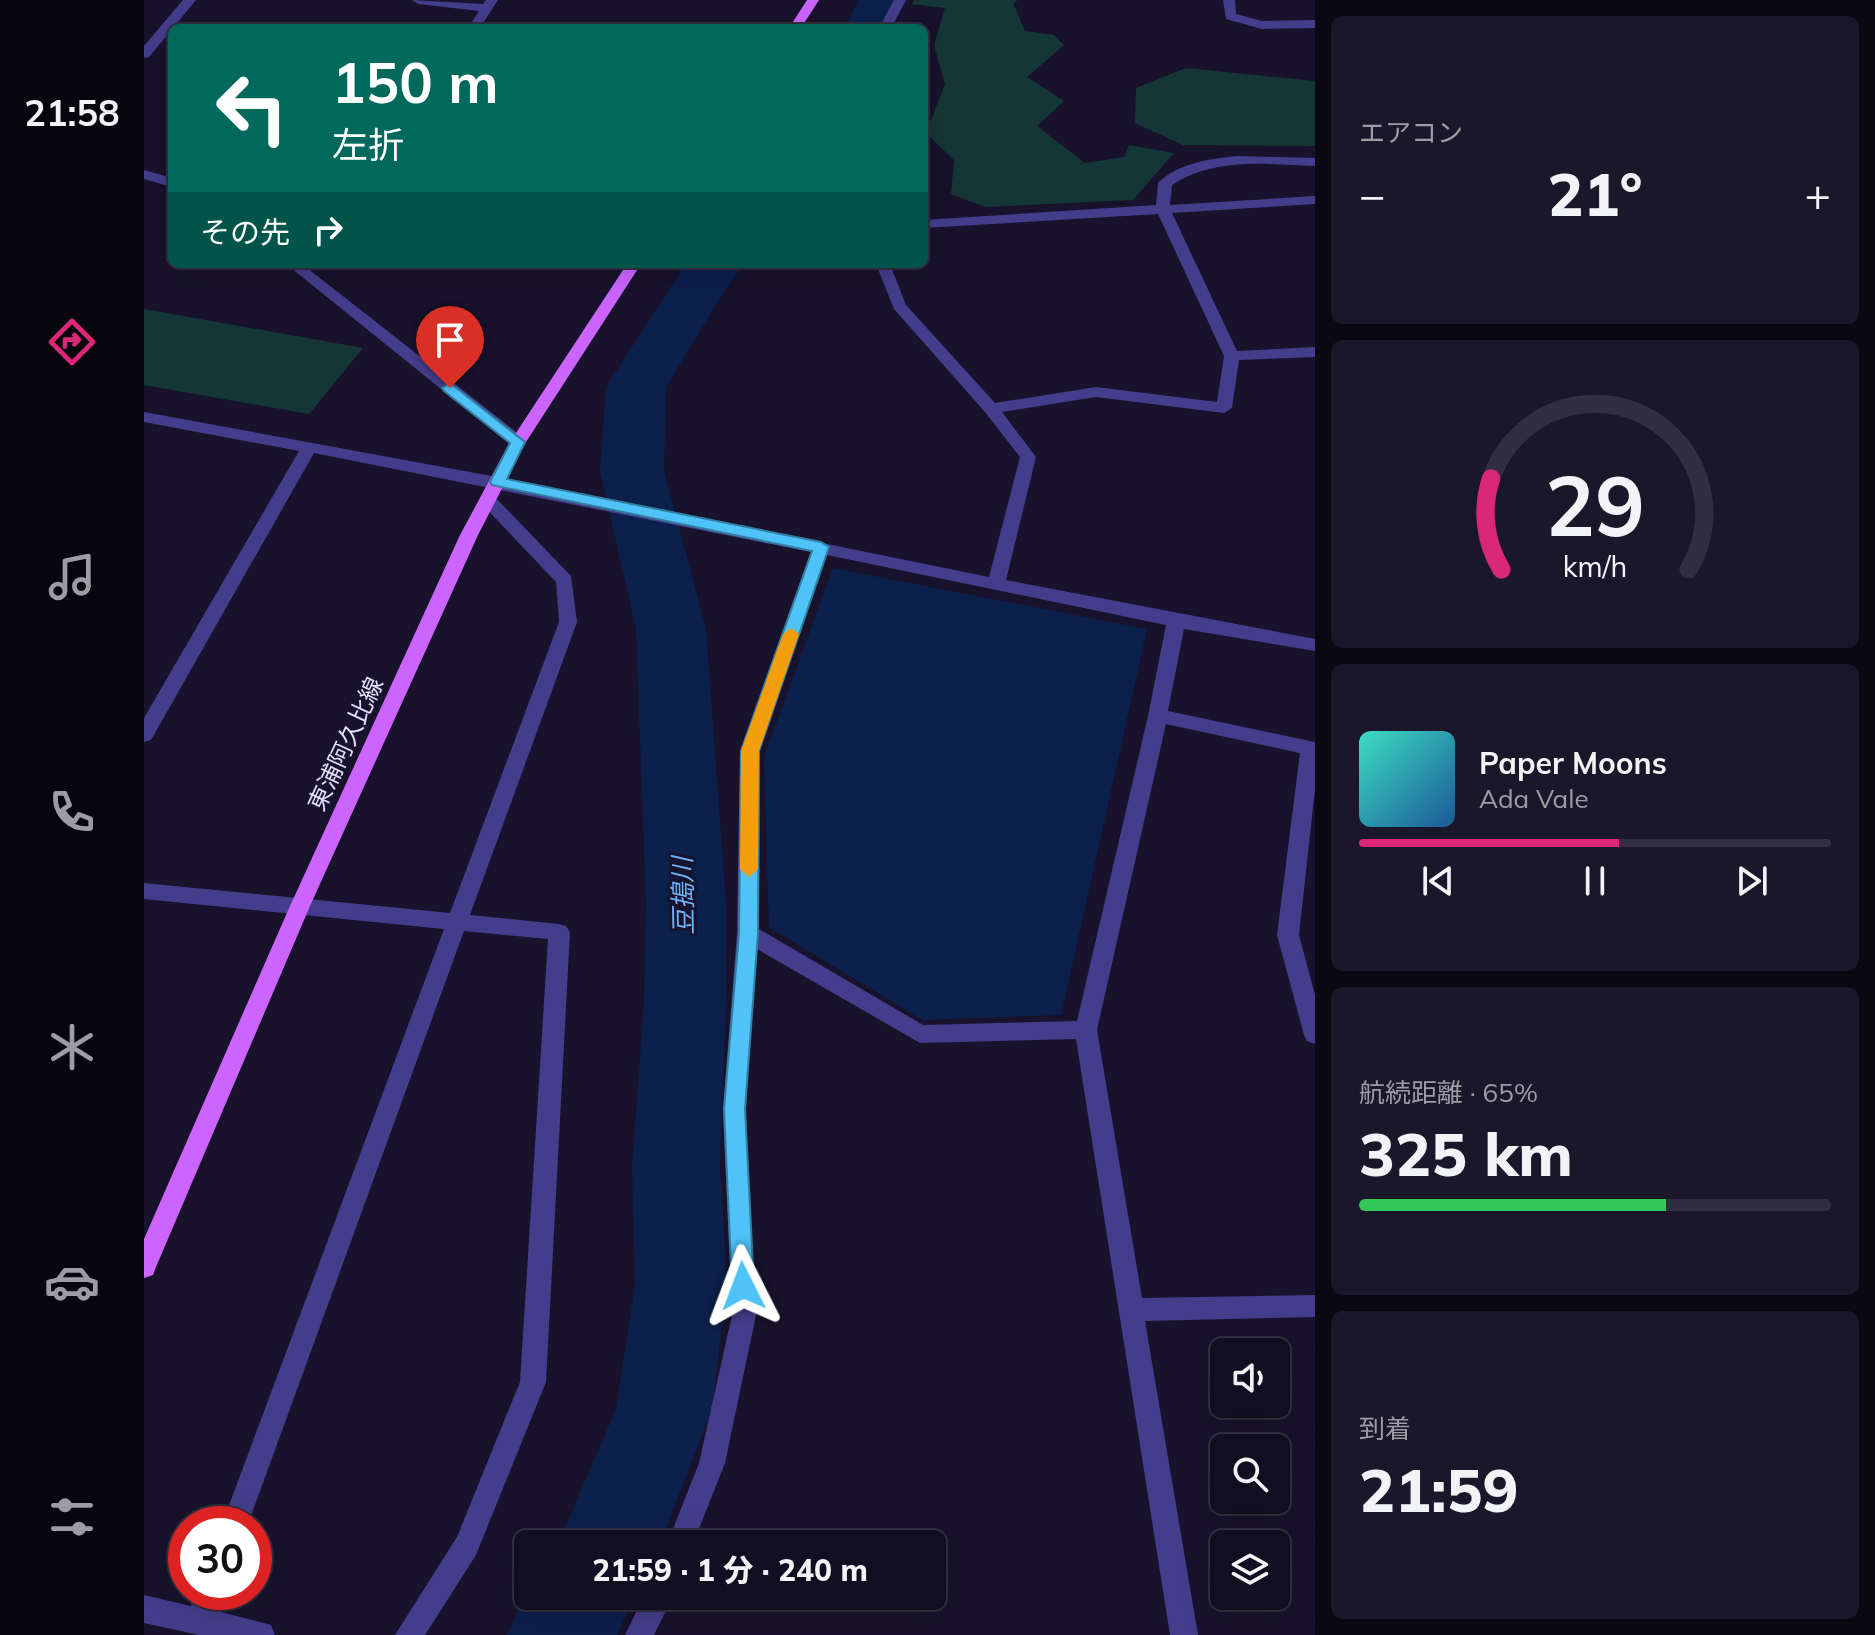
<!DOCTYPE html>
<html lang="ja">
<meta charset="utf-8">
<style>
:root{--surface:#120e21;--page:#1b172a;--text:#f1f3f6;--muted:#9c9ca5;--line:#312e3f;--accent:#db2777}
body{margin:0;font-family:Mulish,"Noto Sans JP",sans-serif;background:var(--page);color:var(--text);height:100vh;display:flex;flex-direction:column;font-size:30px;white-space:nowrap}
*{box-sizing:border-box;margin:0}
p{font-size:26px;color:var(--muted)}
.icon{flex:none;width:44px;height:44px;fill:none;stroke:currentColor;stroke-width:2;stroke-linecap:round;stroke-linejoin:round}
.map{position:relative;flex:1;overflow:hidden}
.side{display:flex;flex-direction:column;gap:16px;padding:16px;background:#0a0812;width:560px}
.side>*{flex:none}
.guide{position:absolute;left:24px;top:24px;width:760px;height:244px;border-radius:12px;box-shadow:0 8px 32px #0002,0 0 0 2px var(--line);background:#00695c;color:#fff;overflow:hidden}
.controls{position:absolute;left:1066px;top:1338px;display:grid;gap:16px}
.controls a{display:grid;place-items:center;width:80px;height:80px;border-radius:12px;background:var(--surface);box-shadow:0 8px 32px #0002,0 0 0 2px var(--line);font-size:40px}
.speed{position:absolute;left:24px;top:1506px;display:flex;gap:16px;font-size:40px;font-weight:700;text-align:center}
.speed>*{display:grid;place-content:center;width:104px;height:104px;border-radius:50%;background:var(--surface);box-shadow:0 8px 32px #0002,0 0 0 2px var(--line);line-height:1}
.speed .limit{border:12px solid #d22;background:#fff;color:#111}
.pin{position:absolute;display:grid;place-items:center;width:68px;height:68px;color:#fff;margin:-82px -34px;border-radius:50% 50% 50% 0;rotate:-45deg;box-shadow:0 0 8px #0007}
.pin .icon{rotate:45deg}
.me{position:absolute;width:88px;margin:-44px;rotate:357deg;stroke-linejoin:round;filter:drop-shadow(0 0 6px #0008)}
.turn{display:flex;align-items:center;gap:28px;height:168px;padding:0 32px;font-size:36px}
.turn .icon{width:104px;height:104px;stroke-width:2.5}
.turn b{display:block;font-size:56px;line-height:68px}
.then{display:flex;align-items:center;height:76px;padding:0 32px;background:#0003;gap:16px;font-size:30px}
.big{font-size:60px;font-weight:800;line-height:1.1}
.side .widget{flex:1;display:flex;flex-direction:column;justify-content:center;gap:12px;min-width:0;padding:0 28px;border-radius:12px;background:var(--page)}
.side .dial{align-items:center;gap:0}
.dial svg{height:208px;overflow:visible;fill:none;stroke:var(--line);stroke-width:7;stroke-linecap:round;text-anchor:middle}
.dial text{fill:var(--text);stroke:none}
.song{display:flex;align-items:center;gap:24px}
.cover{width:96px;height:96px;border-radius:12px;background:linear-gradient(135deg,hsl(170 70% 55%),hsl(210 70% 35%))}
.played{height:8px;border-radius:4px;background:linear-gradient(90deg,var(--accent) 55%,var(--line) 55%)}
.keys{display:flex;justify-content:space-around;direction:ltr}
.heat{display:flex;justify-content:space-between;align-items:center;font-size:44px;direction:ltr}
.charge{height:12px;border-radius:6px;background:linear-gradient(90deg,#34c759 65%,var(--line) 0)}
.trip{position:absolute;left:370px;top:1530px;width:432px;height:80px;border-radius:12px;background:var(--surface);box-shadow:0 8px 32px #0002,0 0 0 2px var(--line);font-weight:800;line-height:80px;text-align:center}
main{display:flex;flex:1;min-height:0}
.tab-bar{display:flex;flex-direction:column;width:144px;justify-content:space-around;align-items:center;background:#07060d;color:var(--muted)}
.tab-bar .icon{width:56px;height:56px}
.tab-bar .selected{color:var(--accent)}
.tab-bar b{font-size:36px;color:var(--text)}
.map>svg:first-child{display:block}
</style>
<main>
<nav class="tab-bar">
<b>21:58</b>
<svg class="icon selected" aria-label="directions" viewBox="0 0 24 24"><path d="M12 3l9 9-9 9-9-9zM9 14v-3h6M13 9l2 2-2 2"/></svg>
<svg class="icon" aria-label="music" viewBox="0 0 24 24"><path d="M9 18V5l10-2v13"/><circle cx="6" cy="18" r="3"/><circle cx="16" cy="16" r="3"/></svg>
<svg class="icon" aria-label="phone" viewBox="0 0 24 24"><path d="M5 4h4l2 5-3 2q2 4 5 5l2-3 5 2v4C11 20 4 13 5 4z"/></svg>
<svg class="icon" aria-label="climate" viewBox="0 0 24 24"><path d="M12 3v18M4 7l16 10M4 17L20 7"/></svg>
<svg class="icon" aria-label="car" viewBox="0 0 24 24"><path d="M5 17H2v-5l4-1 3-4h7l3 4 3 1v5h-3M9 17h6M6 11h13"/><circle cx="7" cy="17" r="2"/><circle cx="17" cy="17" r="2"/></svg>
<svg class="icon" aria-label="filters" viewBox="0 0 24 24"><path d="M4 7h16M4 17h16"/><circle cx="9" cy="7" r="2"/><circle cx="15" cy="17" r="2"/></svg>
</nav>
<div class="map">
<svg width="1171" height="1635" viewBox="0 0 1171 1635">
<rect width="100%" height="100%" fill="#18122c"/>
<g fill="#153636">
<path d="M770 0H874L869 3 881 31 910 35 920 45 883 77 920 101 893 126 941 163 980 157 985 145 1030 153 989 200 842 207 807 194 810 160 782 133 801 84 790 45 801 8 768 4Z"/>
<path d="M1042 68 1171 81V146L1039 145 991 123 992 88Z"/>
<path d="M0 309 219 348 165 414 0 385Z"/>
</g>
<path fill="#0c204c" d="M689 568 1003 629 917 1015 778 1020 625 927 620 757Z"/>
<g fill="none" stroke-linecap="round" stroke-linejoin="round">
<g fill="#0c204c" fill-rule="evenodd">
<path d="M715 0H763L748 28H700Z"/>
<path d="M542 264H600L579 293 522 387 520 471 562 629 582 904V1002L576 1167 583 1285 568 1409 516 1544H414L472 1409 491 1285 488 1167 500 1002 502 904 492 629 456 471 462 387Z"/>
<path d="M384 1588V1596H490L473 1635H363Z"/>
</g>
<g fill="#443d8b" fill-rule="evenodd">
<path d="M39 0H52L5 57 0 58V46Z"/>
<path d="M268 0 339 4 342 0H354L336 28H324L335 11 274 4Z"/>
<path d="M750 0H762L747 28H735Z"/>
<path d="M1079 0H1091L1092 14 1118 21 1171 20V28L1118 29 1082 19Z"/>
<path d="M1093 156 1171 158V166C1122 164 1071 157 1028 185L1026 205 1171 196V204L1028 213 1093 351 1171 347V357L1095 360 1088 408 1080 413 952 397 858 412 892 457 862 580 1171 639V651L1040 629 1024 711 1171 742V789L1155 935 1171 995V1044L1163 1041 1160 1035 1133 935 1156 753 1022 724 953 1030 998 1298 1171 1295V1317L1001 1321 1054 1635H1026L932 1039 776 1043 613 949 601 1109 612 1315 581 1463 549 1544H523L555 1463 588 1315 579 1109 593 933 596 751 667 552 170 453 7 740 0 742V718L155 451 0 422V412L353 477 845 577 876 457 841 412 750 309 732 264H746L762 305 851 403 952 387 1073 402 1080 356 1014 214 780 228V220L1012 205 1014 183C1034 163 1065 159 1093 156ZM683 555 1022 625 1004 716 933 1021 779 1025 615 929 616 751Z"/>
<path d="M0 170 28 178V187L0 179Z"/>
<path d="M142 264H158L380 438 382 442 380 446H368Z"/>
<path d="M344 495 350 496 427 576 433 622 326 915 415 924 422 926 426 932 402 1382 332 1555 281 1635H251L313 1537 376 1382 404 939 320 931 104 1524H78L300 929 0 899V883L306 913 415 622 412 582 338 504 335 500Z"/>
<path d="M52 1592H80L73 1611 127 1625 131 1635H55L0 1623V1595L47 1606Z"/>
<path d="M500 1596H529L510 1635H481Z"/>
</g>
<g fill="#cc65fe" fill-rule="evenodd">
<path d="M663 0H675L657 28H645Z"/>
<path d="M483 264H497L382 442 334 535 166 906 12 1267 9 1275 0 1278V1239L146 906 316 535 366 442Z"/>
</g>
</g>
<path fill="#4fc3f7" stroke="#337fa1" stroke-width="2" d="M306 383 381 442 363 479 677 542 685 547 615 751 614 933 601 1109 610 1286 607 1293 599 1296 591 1293 588 1286 580 1109 595 933 597 751 668 551 348 485 346 482 366 443 300 391 298 388Z"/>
<path fill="#f59e0b" d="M647 628 655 634 615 751 614 869 605 877 596 869 597 751 639 634Z"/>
<g text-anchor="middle" stroke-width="6" stroke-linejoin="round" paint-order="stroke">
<g font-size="24" fill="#e3ddff" stroke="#18122c">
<text transform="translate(202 744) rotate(-65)" y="8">東浦阿久比線</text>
</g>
<g font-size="26" font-style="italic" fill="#6cb4fe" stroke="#18122c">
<text transform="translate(539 896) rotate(-91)" y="9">豆搗川</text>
</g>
</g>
</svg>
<div class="controls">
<a><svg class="icon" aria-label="sound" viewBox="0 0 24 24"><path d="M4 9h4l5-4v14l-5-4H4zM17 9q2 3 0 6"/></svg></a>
<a><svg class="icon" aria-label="search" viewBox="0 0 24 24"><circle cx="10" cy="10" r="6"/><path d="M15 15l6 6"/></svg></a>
<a><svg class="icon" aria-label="layers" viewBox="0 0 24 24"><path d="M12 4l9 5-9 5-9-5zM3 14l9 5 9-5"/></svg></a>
</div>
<div class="speed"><div class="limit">30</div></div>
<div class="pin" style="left:306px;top:388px;background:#d93025"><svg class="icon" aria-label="arrive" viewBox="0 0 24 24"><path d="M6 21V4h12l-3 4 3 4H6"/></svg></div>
<svg class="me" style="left:599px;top:1286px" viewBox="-20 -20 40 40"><path d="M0-17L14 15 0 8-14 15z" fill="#4fc3f7" stroke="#fff" stroke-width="4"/></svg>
<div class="trip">21:59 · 1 分 · 240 m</div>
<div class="guide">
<div class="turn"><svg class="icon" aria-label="left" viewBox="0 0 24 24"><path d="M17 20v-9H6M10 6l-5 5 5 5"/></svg><div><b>150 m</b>左折</div></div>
<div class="then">その先<svg class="icon" aria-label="right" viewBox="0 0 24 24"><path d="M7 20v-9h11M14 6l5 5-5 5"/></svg></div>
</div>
</div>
<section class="side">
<div class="widget"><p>エアコン</p>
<div class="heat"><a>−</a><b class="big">21°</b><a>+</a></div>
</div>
<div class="widget dial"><svg viewBox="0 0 100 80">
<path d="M14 69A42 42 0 1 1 86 69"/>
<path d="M14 69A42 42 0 0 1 10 34" stroke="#db2777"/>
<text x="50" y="56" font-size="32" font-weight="700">29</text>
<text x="50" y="72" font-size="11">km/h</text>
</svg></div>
<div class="widget">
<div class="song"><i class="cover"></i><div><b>Paper Moons</b><p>Ada Vale</p></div></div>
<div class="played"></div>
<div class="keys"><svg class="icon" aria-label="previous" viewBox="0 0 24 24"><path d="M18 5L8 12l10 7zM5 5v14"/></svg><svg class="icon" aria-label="pause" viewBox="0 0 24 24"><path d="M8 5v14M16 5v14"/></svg><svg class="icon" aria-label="next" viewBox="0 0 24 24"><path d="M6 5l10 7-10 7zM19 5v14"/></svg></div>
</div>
<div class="widget"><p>航続距離 · 65%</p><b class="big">325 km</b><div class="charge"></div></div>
<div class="widget"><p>到着</p><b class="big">21:59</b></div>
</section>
</main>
